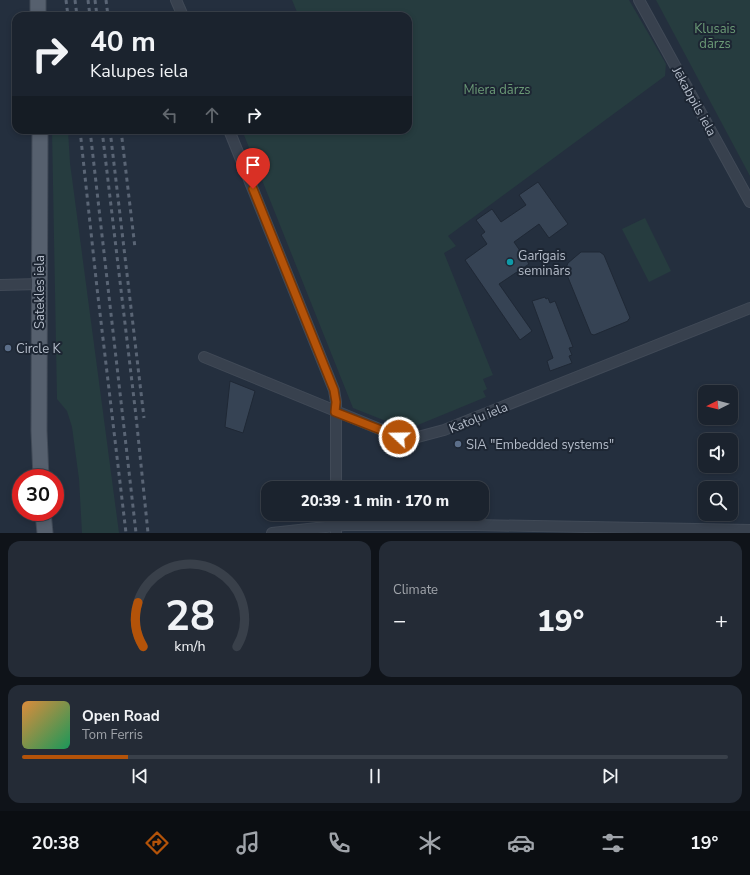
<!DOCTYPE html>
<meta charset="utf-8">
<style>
:root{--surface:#1b232e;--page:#242b36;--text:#f1f3f6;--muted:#a0a4aa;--line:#39404a;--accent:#b45309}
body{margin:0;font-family:"Nunito Sans",sans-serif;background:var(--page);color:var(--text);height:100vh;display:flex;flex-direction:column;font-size:15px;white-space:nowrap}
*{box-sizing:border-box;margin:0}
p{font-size:13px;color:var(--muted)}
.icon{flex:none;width:22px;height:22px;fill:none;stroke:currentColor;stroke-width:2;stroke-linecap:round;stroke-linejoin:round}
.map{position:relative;height:533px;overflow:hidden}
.side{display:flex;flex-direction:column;gap:8px;padding:8px;background:#0f1319;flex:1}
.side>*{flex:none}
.top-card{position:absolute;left:12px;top:12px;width:400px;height:122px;border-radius:12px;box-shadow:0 2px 6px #0003,0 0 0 1px var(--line);background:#1b232e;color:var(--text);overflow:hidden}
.needle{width:26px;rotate:264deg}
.fabs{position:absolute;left:698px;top:385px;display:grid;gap:8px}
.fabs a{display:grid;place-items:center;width:40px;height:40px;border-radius:8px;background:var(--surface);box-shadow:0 2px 6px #0003,0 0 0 1px var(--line);font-size:20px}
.speed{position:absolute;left:12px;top:469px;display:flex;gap:8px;font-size:20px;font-weight:700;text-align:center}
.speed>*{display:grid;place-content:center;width:52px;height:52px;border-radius:50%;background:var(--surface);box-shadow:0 2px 6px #0003,0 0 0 1px var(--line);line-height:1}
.speed .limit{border:6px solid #d22;background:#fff;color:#111}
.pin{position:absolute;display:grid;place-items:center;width:34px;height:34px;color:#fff;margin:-41px -17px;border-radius:50% 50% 50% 0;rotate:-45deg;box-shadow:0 0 4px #0007}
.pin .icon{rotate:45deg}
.me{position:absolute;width:44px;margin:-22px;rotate:291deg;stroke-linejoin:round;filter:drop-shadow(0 0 3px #0008)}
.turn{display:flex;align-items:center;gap:14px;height:84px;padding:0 12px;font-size:18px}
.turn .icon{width:52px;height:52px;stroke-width:2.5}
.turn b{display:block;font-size:28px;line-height:34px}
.lanes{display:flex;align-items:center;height:38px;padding:0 12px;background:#0003;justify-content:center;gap:20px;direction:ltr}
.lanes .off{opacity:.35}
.big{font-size:30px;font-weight:800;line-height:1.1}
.side .widget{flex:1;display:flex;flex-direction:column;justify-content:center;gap:6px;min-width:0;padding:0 14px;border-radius:12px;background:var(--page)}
.side .dial{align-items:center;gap:0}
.dial svg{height:104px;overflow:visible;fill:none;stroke:var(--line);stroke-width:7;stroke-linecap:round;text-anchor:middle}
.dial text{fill:var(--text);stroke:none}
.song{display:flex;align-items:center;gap:12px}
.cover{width:48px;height:48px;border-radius:6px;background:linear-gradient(135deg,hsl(30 70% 55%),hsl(150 70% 35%))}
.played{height:4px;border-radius:2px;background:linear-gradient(90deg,var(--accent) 15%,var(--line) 15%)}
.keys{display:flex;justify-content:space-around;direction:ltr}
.heat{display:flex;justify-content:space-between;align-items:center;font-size:22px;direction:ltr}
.side .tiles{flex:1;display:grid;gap:8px;grid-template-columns:1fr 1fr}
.widget:last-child{grid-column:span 2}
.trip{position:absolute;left:261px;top:481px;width:228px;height:40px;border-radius:12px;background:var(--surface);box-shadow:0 2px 6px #0003,0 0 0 1px var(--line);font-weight:800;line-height:40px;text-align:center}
.tab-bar{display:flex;height:64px;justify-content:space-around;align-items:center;background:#0b0e12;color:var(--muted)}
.tab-bar .icon{width:28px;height:28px}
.tab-bar .current{color:var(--accent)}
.tab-bar b{font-size:18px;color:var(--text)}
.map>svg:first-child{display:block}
</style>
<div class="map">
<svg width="750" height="533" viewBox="0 0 750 533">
<rect width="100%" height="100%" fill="#242f3e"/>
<g fill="#263c3f">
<path d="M292 0H629L666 64 665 76 448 236 456 246 444 253 493 375 483 379 487 389 483 391 486 397 413 427H401L353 408 242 130H408V16H283L297 12Z"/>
<path d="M656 0H750V176Z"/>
<path d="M52 130H68L70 163 119 533H82L79 479 72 427 67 411 57 399Z"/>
<path d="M645 218 671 271 649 282 622 229Z"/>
</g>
<g fill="#364354" stroke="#1f2835">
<path d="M538 182 568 224 549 238 539 224 514 242 529 264 499 284 532 331 520 340 465 260 487 244 481 235 485 232 476 220 492 209 501 222 526 205 519 195Z"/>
<path d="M581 252H600L604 255 630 318 628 320V321L594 335 591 334 565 270 568 263Z"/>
<path d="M545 297 546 299 548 298 550 303 555 301 573 347 569 348 572 355 569 356 572 363 550 371 547 361 553 358 532 301Z"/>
<path d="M230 381 255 391 243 433 225 427Z"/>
</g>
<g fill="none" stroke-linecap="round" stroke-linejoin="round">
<defs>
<g id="street">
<path d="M176 0 183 16"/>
<path d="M639 0 750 202"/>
<path d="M229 130 334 390 336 402V488"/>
<path d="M0 285 39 284"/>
<path d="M204 357 399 437 414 438 444 430 750 308"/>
<path d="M272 533 344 525H474L750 530"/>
<path d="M336 533V514"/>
</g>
<g id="primary">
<path d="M38 0V16"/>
<path d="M40 130 39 431 41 478"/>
<path d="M43 512 45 533"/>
</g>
</defs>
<use href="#street" stroke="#414a57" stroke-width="12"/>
<use href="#primary" stroke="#414a57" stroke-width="17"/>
<use href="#street" stroke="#38414e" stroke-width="10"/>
<use href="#primary" stroke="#56606e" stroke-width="15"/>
<g stroke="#5a6575" stroke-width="3" stroke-dasharray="4 4" stroke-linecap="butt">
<path d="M66 0 68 16"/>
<path d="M75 0 77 16"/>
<path d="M88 0 90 16"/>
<path d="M95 0 97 16"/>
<path d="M106 0 108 16"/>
<path d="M80 130 97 288 126 533"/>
<path d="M90 130 136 533"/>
<path d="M102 130 136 416 148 533"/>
<path d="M110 130 144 418"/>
<path d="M121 130 135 248"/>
</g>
</g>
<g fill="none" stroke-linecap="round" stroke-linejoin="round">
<defs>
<path id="route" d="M253 189 334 390 336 402 335 412 399 437"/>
</defs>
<use href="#route" stroke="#753606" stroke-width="10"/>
<use href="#route" stroke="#b45309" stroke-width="7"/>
</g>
<circle fill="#0f9aa8" stroke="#1d2633" stroke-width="1.5" cx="510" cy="262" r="4"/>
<g fill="#5c6f8a" stroke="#1d2633" stroke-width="1.5">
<circle cx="8" cy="348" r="4"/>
<circle cx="458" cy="444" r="4"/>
</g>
<g text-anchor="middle" stroke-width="4" stroke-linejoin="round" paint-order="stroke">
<g font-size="13" fill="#6b9a76" stroke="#1d2633">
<text x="715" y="33">Klusais<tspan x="715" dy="15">dārzs</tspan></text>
<text x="497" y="94">Miera dārzs</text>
</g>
<g font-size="13" fill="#b4bcc9" stroke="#1d2633">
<text transform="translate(695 101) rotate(61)" y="5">Jēkabpils iela</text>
<text transform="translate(39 292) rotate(-90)" y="5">Satekles iela</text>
<text transform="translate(478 417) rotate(-22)" y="5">Katoļu iela</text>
</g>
<g font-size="13" fill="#b4bcc9" stroke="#1d2633" text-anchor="start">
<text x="518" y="260">Garīgais<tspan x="518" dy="15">seminārs</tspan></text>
<text x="16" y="353">Circle K</text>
<text x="466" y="449">SIA "Embedded systems"</text>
</g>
</g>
</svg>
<div class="fabs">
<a><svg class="needle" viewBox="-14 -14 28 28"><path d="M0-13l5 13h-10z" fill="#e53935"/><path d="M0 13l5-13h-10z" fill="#a0a4aa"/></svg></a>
<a><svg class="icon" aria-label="sound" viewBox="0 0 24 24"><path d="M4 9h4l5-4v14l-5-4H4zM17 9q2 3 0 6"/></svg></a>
<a><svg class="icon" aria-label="search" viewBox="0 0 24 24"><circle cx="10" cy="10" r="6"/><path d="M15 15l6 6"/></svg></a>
</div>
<div class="speed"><div class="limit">30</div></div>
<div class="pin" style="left:253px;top:189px;background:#d93025"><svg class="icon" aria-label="arrive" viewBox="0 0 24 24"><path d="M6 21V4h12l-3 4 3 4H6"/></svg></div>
<svg class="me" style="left:399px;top:437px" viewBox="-20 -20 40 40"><circle r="17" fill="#b45309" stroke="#fff" stroke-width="3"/><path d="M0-11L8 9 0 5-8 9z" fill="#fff"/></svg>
<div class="trip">20:39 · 1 min · 170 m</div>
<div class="top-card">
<div class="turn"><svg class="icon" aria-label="right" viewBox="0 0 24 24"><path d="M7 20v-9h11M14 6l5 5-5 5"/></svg><div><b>40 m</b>Kalupes iela</div></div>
<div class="lanes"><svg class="icon off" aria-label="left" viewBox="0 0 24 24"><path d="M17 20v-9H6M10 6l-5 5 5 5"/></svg><svg class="icon off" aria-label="ahead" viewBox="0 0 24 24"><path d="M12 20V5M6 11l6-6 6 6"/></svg><svg class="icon" aria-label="right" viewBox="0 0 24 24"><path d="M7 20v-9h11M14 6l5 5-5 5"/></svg></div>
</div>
</div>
<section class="side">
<div class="tiles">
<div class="widget dial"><svg viewBox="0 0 100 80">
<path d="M14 69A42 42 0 1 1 86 69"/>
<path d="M14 69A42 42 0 0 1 10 35" stroke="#b45309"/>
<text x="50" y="56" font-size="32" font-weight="700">28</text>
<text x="50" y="72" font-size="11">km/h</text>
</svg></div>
<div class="widget"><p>Climate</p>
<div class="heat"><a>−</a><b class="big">19°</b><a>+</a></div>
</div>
<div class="widget">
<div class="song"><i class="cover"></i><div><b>Open Road</b><p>Tom Ferris</p></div></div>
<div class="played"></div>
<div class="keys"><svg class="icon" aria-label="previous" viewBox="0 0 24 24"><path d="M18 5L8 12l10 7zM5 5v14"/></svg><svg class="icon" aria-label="pause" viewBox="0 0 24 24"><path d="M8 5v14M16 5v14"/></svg><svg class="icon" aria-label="next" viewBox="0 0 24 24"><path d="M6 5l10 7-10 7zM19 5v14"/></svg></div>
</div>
</div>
</section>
<nav class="tab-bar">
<b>20:38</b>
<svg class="icon current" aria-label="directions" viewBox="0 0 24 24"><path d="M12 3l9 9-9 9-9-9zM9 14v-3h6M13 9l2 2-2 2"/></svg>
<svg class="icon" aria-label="music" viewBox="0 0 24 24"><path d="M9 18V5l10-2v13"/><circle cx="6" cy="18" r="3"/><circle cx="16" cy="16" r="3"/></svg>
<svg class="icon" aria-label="phone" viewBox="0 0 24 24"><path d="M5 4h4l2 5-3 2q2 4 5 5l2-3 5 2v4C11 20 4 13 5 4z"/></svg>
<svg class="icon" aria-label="climate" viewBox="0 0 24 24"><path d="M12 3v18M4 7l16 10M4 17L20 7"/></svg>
<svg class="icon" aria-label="car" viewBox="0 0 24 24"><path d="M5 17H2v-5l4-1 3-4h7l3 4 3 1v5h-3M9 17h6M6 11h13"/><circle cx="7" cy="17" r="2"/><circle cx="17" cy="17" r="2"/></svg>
<svg class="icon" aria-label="filters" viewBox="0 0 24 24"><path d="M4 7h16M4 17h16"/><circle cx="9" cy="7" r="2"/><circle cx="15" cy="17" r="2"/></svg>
<b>19°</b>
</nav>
